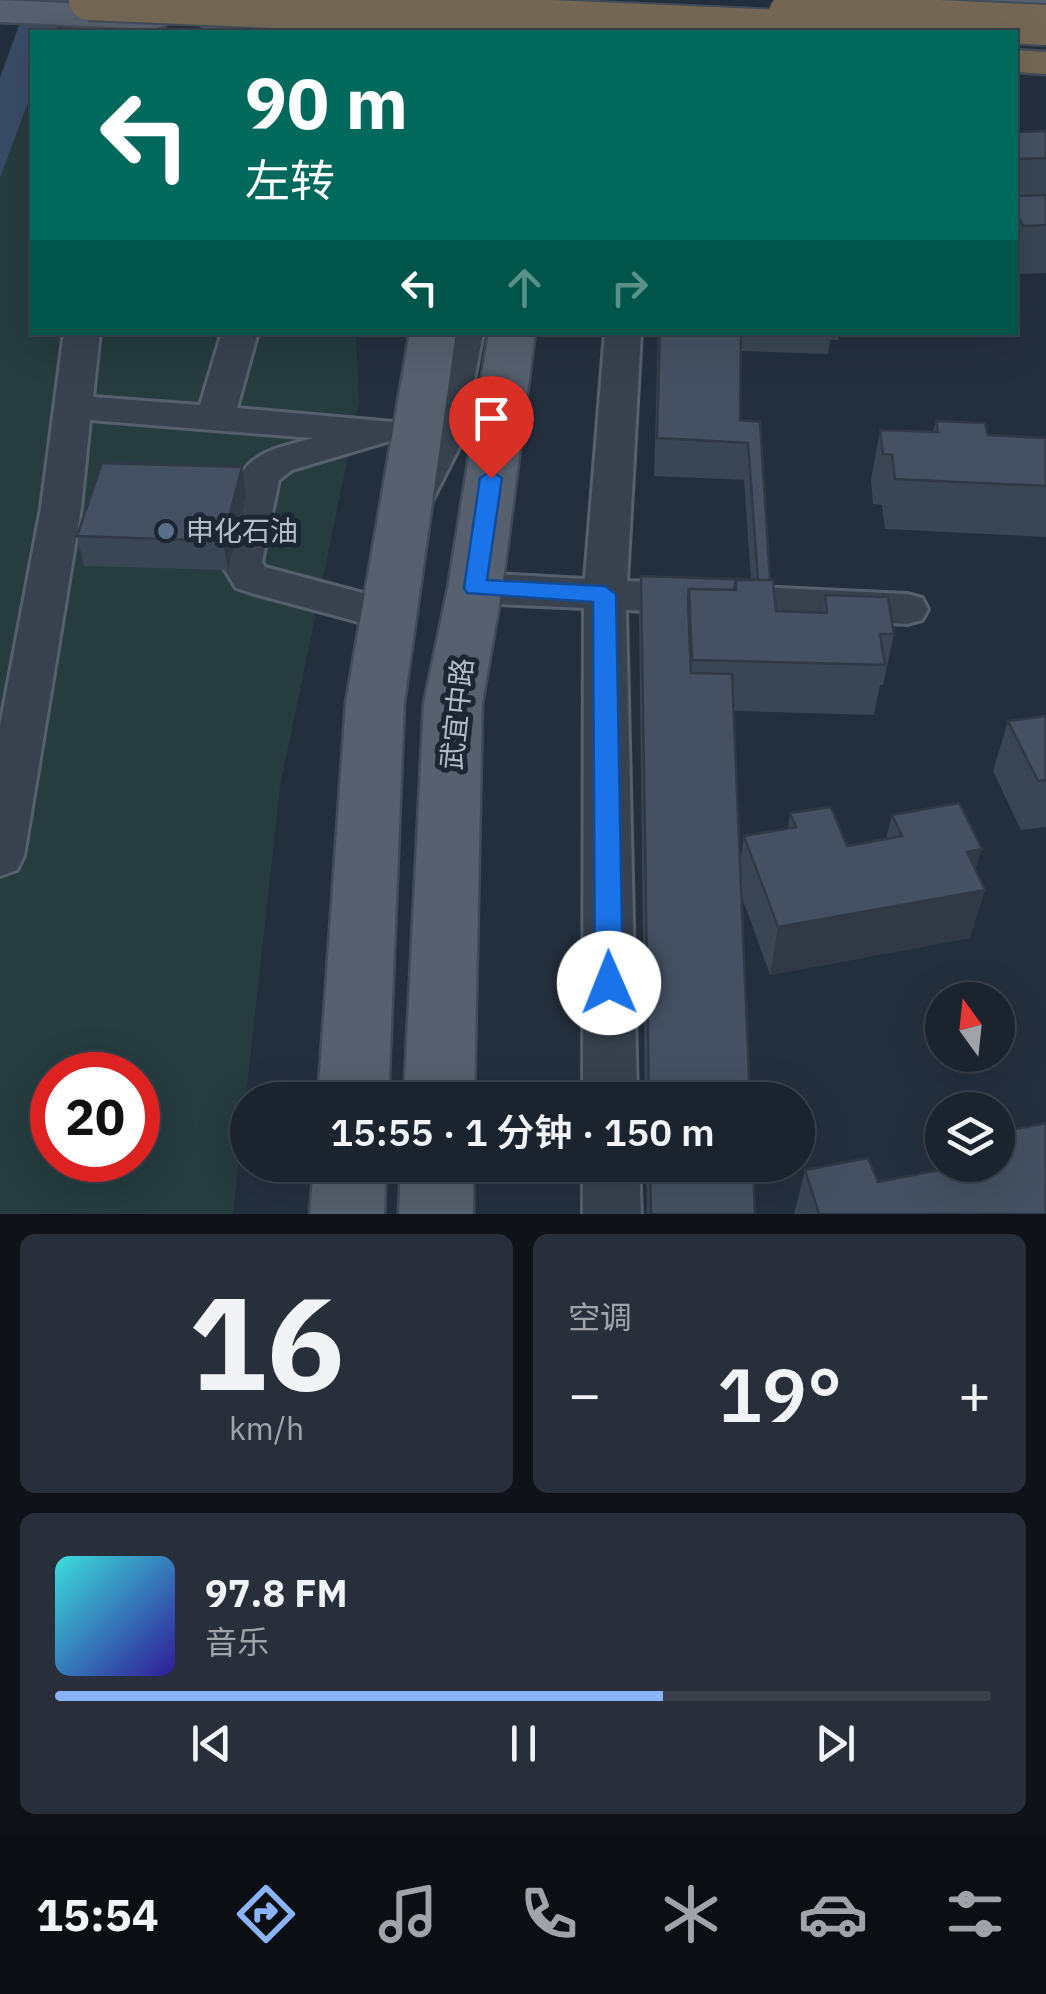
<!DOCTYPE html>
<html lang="zh">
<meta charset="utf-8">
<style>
:root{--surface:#1b232e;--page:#282f3a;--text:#f1f3f6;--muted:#a0a4aa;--line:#39404a;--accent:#8ab4f8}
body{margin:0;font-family:"IBM Plex Sans","Noto Sans SC",sans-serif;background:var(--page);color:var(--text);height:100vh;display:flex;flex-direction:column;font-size:38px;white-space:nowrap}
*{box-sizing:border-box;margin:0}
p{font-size:32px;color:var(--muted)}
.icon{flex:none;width:55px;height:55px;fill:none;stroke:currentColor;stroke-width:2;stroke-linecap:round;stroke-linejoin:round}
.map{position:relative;height:1214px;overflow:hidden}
.side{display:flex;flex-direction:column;gap:20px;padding:20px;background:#0f1319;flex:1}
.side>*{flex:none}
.top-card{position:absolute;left:30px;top:30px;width:988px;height:305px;border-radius:0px;box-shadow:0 10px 40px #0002,0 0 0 2px var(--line);background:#00695c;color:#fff;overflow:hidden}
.needle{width:65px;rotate:345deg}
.buttons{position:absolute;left:925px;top:982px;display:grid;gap:20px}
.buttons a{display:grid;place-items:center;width:90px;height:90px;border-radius:50%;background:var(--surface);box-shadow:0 10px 40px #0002,0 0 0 2px var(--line);font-size:50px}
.speed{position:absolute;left:30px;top:1052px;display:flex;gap:20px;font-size:50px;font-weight:700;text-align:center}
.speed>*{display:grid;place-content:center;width:130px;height:130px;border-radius:50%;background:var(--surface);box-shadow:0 10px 40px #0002,0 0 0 2px var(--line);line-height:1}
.speed .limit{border:15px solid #d22;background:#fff;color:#111}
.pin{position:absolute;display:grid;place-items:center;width:85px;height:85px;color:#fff;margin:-102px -42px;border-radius:50% 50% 50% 0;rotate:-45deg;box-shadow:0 0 10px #0007}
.pin .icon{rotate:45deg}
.me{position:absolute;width:110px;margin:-55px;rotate:359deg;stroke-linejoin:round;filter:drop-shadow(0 0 8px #0008)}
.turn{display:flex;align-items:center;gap:35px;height:210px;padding:0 50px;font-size:45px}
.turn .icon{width:130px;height:130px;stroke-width:2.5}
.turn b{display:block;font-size:70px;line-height:85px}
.lanes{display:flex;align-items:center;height:95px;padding:0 50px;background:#0003;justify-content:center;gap:50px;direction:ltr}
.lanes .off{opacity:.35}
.big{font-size:75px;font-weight:600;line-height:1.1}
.side .widget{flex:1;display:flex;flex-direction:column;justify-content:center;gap:15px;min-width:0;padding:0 35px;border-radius:15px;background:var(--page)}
.side .dial{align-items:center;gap:0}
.dial b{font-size:130px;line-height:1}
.song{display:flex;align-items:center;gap:30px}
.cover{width:120px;height:120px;border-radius:15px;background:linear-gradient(135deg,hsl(180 70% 55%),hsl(250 70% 35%))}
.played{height:10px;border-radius:5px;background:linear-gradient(90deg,var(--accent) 65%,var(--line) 65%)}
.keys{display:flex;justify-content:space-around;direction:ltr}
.heat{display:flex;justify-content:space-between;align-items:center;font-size:55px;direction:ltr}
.side .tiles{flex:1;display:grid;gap:20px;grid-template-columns:1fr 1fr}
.widget:last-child{grid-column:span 2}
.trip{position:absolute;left:230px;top:1082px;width:585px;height:100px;border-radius:50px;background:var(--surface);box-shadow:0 10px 40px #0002,0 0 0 2px var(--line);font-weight:600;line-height:100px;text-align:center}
.menu{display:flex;height:160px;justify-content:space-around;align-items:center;background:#0b0e12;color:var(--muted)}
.menu .icon{width:70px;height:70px}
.menu .active{color:var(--accent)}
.menu b{font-size:45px;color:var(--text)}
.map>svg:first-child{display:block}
</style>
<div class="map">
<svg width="1046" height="1214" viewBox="0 0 1046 1214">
<rect width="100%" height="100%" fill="#242f3e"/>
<path fill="#263c3f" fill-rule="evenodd" d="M32 92V332L356 333 359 403 280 787 233 1214H0V178ZM52 1075H138V1160H52Z"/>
<path fill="#394c67" d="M28 0H70L56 32H32V92L0 178V78Z"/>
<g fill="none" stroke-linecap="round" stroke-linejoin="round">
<defs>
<g id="minor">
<path d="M64 332H100L93 397 200 405 222 332H258L237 408 393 422 399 431 393 440 292 470 279 480 262 562 265 567 404 604 410 615 404 626 389 630 251 593 236 588 220 562 241 474C257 449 287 446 313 438L90 420 81 508 24 856 17 870 0 876V726L41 508Z"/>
<path d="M447 332H483L463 440 429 507 415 511 401 507 395 498 425 440Z"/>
<path d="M605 332H641L627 581 907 594 922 598 928 609 922 620 907 624 626 610 637 1100H583L584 608 475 603 460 598 454 588 460 578 475 573 585 579Z"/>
<path d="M583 1165H639L641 1214H583Z"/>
</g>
<g id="major">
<path d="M0 0 152 7 165 10 170 18 165 26 152 29 0 22Z"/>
<path d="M938 0H1046V15L954 14 941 11Z"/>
<path d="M217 11 272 24 277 32 204 30 199 22 204 14Z"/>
<path d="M410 332H456L404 703 388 1100H318L346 703Z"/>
<path d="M489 332H535L502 588 482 703 474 1100H404L424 703 448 588Z"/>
<path d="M314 1165H386L384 1214H310Z"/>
<path d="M401 1165H473V1214H399Z"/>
</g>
<path id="highway" d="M1015 50 1046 52V74L1015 72Z"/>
</defs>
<use href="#minor" stroke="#565f6c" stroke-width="6"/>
<use href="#major" stroke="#414a57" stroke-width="5"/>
<use href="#highway" stroke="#434c59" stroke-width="5"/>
<use href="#minor" fill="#38414e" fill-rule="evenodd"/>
<use href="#major" fill="#56606e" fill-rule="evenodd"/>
<use href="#highway" fill="#746855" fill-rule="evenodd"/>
<defs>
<g id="highway-bridge">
<path d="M89 0 827 32"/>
<path d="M789 13 1046 25"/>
</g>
</defs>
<use href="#highway-bridge" stroke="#434c59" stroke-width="44" stroke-linecap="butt"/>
<use href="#highway-bridge" stroke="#746855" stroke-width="40"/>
</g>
<g fill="#3b4654">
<path d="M1046 131V273L1015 274V132Z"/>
<path d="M658 332H840L838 340H830L828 354 740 351V420L760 422 770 580 776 611 822 612 825 595 894 634 883 685H880L874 715 734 711 740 864 744 836 788 828 790 813 847 846 886 839 892 815 976 870 970 938 770 975 742 897 750 1100H645L639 613 641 576 751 580 744 480 654 476Z"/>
<path d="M936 421 988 435 1046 438V537L885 529 882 505 873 504 871 480 880 430 933 432Z"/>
<path d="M242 467 246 496 228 570 84 566 77 536Z"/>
<path d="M1046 716V827L1021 830 993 771 1008 721Z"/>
<path d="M1001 1132 1046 1214H794L805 1170 878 1182 998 1165V1140Z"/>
<path d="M646 1165H753L755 1214H647Z"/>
</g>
<g fill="#303945">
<path d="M242 467 246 496 228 570 223 541Z"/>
<path d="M982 849 968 893 985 890 970 938 770 975 778 927 967 852Z"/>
</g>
<g fill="#455162" stroke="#303945" stroke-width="2.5">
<path d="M1046 131V158L1015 159V132Z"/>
<path d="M1046 195V225L1023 226 1015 209V196Z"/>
<path d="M660 332H741L740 420 760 422 770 580H736L734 590 689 589 688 602 691 673 732 674 750 1100H649L641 576 758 580 748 443 657 438Z"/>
<path d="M936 421 985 423 988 435 1046 438V486L895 479 892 455 883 454 880 430 938 432Z"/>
<path d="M102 463 242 467 223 541 77 536Z"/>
<path d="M736 580H773L776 611 827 613 825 595 888 597 894 634H880L885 665 692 660 689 589 736 590Z"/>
<path d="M1046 716V780L1038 781 1008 721Z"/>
<path d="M959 803 982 849 967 852 985 890 778 927 744 836 796 827 790 813 831 807 847 846 902 836 892 815Z"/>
<path d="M1046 1123V1214H819L805 1170 868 1158 878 1182 964 1165H998V1158L1012 1155 1001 1132Z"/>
<path d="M650 1165H753L755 1214H651Z"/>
</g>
<path fill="#1a73e8" stroke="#114b97" stroke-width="2.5" d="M491 471 502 478 487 580 605 586 616 594 623 983 619 992 609 995 599 992 595 983 593 602 467 593 464 588 480 478Z"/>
<circle fill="#5c6f8a" stroke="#1d2633" stroke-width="4" cx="166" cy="531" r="10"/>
<g text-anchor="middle" stroke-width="10" stroke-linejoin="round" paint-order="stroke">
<g font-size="28" fill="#b4bcc9" stroke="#1d2633" text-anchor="start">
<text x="186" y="541">申化石油</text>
</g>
<g font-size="28" fill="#b4bcc9" stroke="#1d2633">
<text transform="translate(457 714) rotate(-84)" y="10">武宜中路</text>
</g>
</g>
</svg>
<div class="buttons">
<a><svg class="needle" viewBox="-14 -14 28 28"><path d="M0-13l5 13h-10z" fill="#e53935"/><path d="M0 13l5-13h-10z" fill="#a0a4aa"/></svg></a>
<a><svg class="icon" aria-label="layers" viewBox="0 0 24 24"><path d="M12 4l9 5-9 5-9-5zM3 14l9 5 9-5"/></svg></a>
</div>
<div class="speed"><div class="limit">20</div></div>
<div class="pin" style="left:491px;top:478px;background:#d93025"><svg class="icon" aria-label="arrive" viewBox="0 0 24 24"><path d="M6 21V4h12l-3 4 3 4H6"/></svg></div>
<svg class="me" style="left:609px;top:983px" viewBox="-20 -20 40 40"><circle r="19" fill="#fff"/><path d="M0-13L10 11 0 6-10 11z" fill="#1a73e8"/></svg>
<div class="trip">15:55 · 1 分钟 · 150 m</div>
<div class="top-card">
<div class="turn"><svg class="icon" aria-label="left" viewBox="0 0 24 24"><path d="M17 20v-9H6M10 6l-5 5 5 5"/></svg><div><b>90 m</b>左转</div></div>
<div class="lanes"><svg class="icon" aria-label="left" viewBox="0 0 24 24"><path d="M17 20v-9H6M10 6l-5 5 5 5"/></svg><svg class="icon off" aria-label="ahead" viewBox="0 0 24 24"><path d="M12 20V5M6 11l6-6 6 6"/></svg><svg class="icon off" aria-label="right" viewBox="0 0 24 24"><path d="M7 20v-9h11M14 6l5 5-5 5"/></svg></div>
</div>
</div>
<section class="side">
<div class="tiles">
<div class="widget dial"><b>16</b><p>km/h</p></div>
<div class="widget"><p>空调</p>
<div class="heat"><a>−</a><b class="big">19°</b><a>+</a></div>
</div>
<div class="widget">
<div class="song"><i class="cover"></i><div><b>97.8 FM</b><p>音乐</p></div></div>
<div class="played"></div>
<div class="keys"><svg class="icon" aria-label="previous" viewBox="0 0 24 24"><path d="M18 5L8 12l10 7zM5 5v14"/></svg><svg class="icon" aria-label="pause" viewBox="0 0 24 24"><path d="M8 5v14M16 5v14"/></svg><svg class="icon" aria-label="next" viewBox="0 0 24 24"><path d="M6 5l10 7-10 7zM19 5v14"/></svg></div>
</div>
</div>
</section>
<nav class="menu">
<b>15:54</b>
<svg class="icon active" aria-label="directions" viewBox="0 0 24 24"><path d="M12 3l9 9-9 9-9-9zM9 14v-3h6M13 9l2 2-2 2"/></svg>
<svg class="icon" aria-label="music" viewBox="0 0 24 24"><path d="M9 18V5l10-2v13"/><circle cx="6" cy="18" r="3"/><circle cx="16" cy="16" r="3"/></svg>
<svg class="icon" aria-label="phone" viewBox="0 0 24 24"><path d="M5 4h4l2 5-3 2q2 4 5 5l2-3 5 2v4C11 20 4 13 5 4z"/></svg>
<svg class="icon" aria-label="climate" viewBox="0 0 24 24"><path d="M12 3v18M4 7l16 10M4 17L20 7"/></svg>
<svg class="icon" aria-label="car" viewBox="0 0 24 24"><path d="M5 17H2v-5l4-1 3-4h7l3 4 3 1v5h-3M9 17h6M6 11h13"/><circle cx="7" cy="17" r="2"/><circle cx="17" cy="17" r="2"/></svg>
<svg class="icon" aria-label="filters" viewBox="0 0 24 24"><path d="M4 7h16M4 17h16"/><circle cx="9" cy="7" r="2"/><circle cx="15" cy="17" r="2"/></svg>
</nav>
